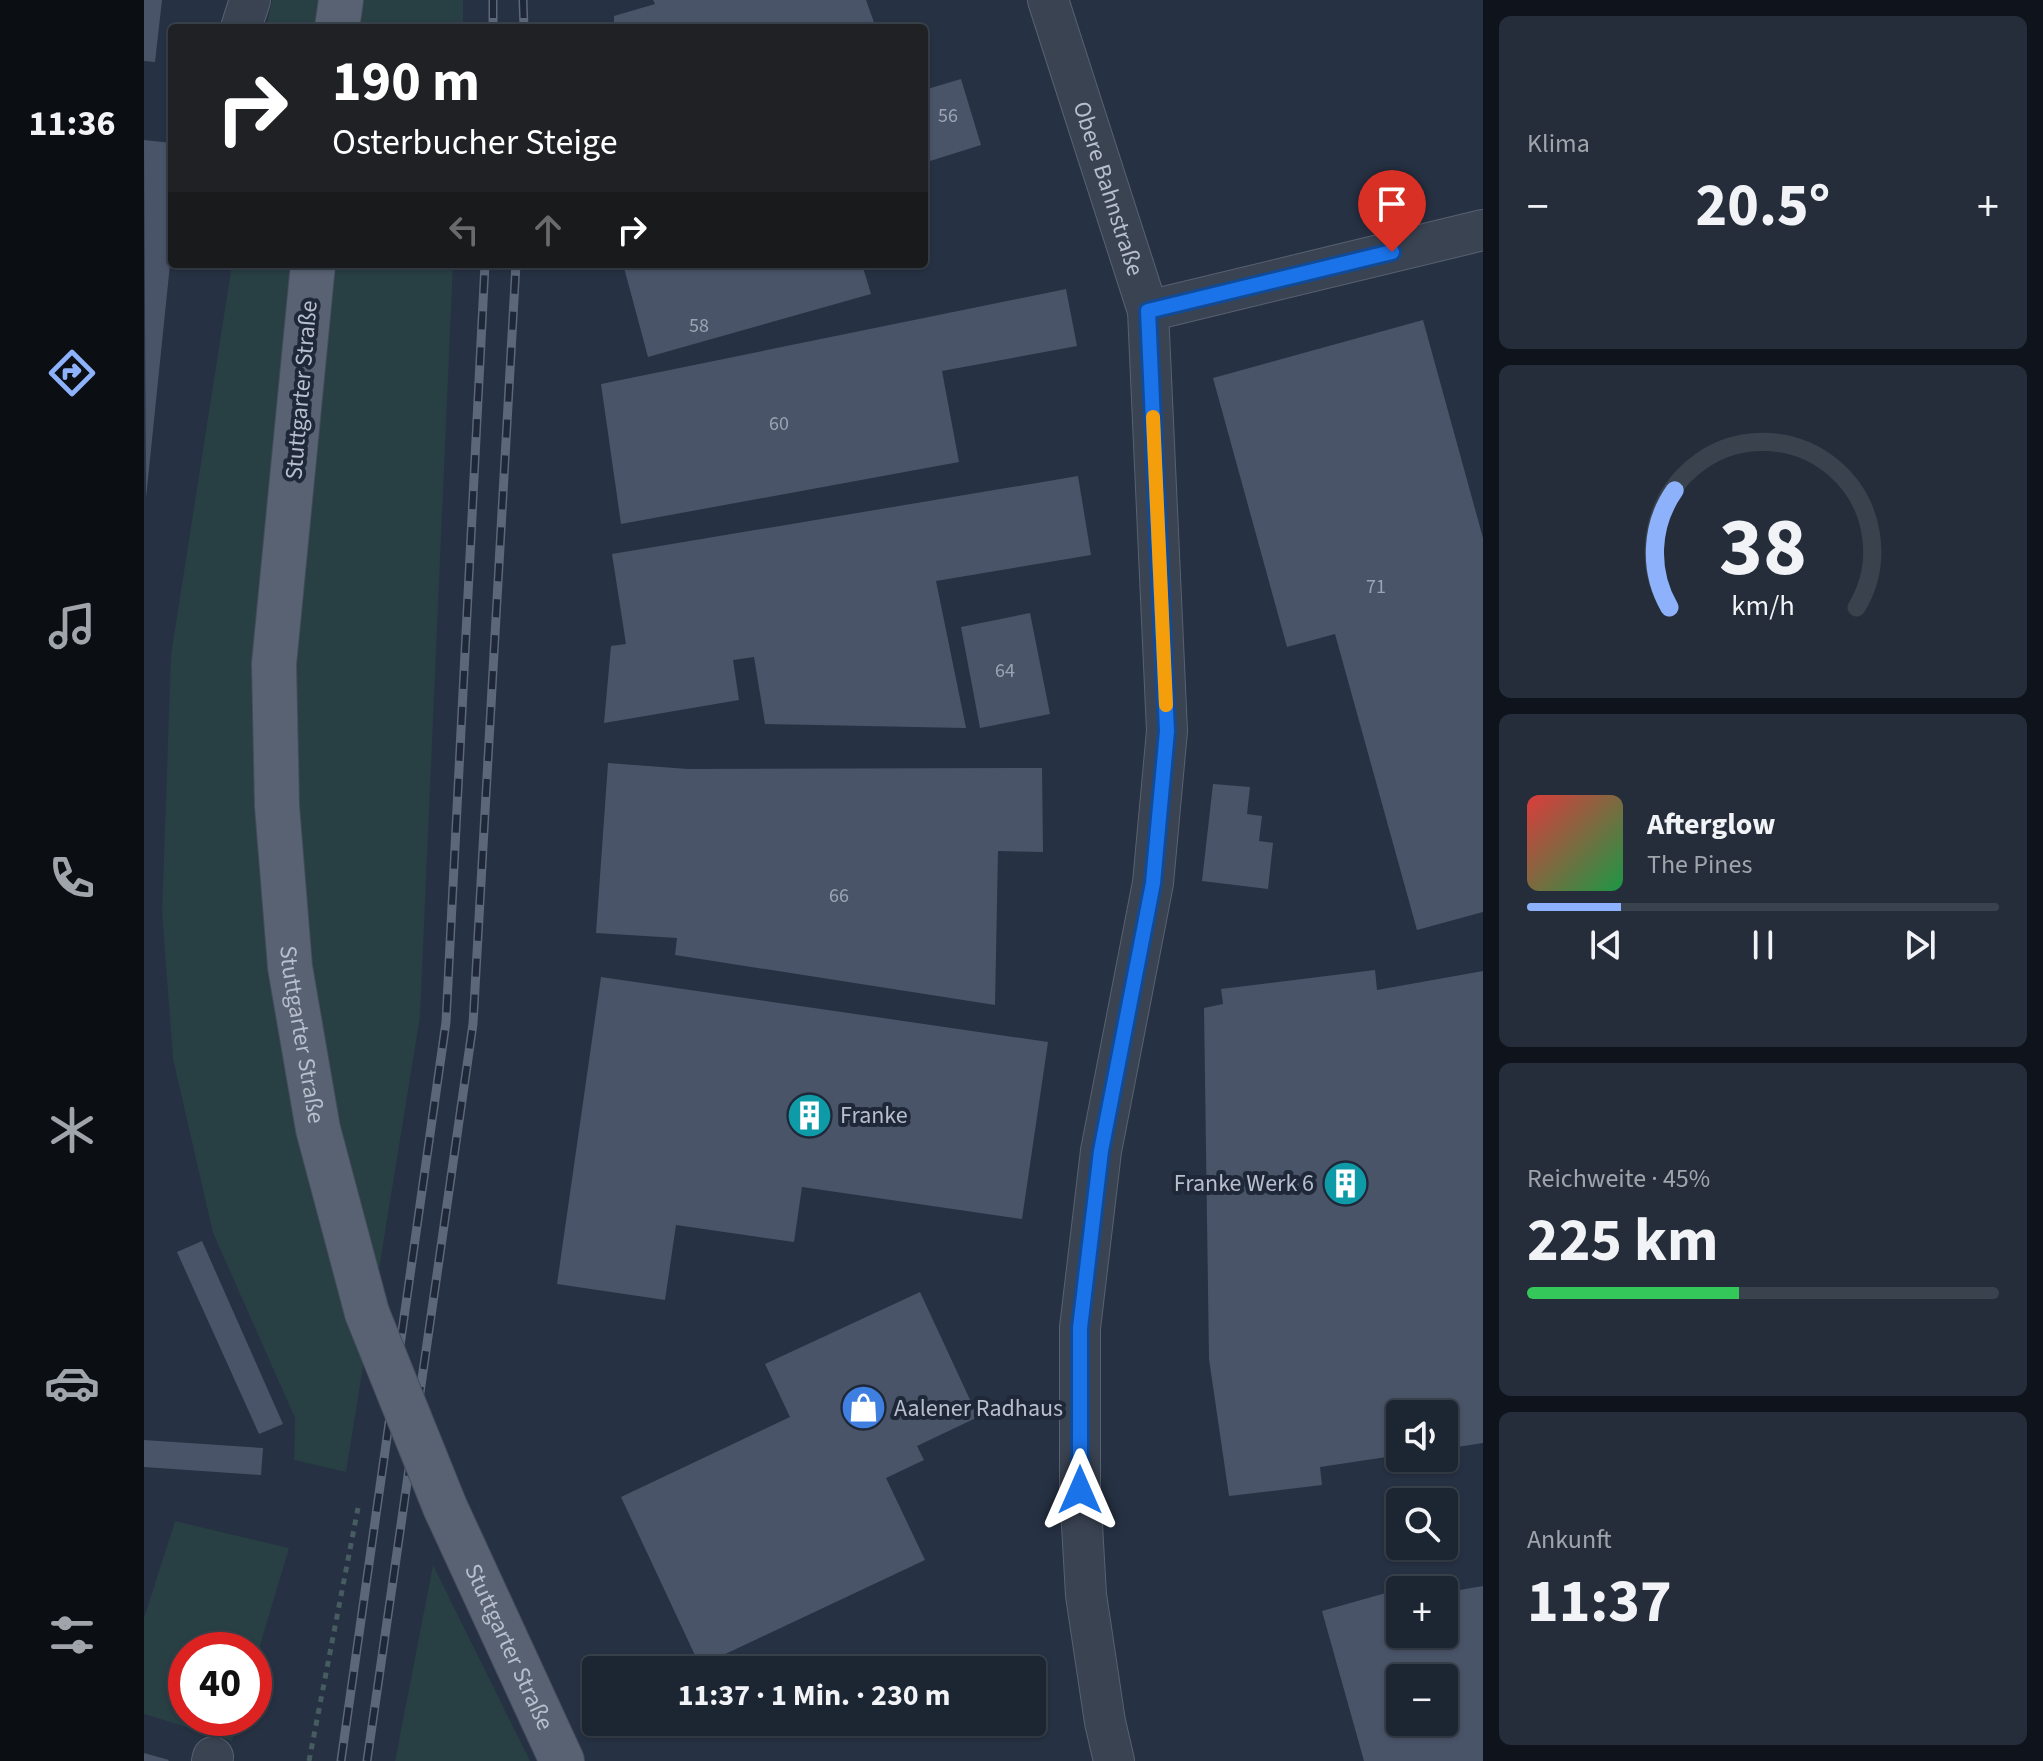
<!DOCTYPE html>
<html lang="de">
<meta charset="utf-8">
<style>
:root{--surface:#1c2532;--page:#252d3a;--text:#f1f3f6;--muted:#a0a5ac;--line:#3a424d;--accent:#8db2fb}
body{margin:0;font-family:"Source Sans 3",sans-serif;background:var(--page);color:var(--text);height:100vh;display:flex;flex-direction:column;font-size:30px;white-space:nowrap}
*{box-sizing:border-box;margin:0}
p{font-size:26px;color:var(--muted)}
.icon{flex:none;width:44px;height:44px;fill:none;stroke:currentColor;stroke-width:2;stroke-linecap:round;stroke-linejoin:round}
.map{position:relative;flex:1;overflow:hidden}
.panel{display:flex;flex-direction:column;gap:16px;padding:16px;background:#0f141c;width:560px}
.panel>*{flex:none}
.guide{position:absolute;left:24px;top:24px;width:760px;height:244px;border-radius:8px;box-shadow:0 2px 6px #0004,0 0 0 2px var(--line);background:#202124;color:#fff;overflow:hidden}
.tools{position:absolute;left:1242px;top:1400px;display:grid;gap:16px}
.tools a{display:grid;place-items:center;width:72px;height:72px;border-radius:8px;background:var(--surface);box-shadow:0 2px 6px #0004,0 0 0 2px var(--line);font-size:40px}
.speed{position:absolute;left:24px;top:1632px;display:flex;gap:16px;font-size:40px;font-weight:700;text-align:center}
.speed>*{display:grid;place-content:center;width:104px;height:104px;border-radius:50%;background:var(--surface);box-shadow:0 2px 6px #0004,0 0 0 2px var(--line);line-height:1}
.speed .limit{border:12px solid #d22;background:#fff;color:#111}
.pin{position:absolute;display:grid;place-items:center;width:68px;height:68px;color:#fff;margin:-82px -34px;border-radius:50% 50% 50% 0;rotate:-45deg;box-shadow:0 0 8px #0007}
.pin .icon{rotate:45deg}
.me{position:absolute;width:88px;margin:-44px;rotate:0deg;stroke-linejoin:round;filter:drop-shadow(0 0 6px #0008)}
.turn{display:flex;align-items:center;gap:28px;height:168px;padding:0 32px;font-size:36px}
.turn .icon{width:104px;height:104px;stroke-width:2.5}
.turn b{display:block;font-size:56px;line-height:68px}
.lanes{display:flex;align-items:center;height:76px;padding:0 32px;background:#0003;justify-content:center;gap:40px;direction:ltr}
.lanes .off{opacity:.35}
.big{font-size:60px;font-weight:700;line-height:1.1}
.panel .tile{flex:1;display:flex;flex-direction:column;justify-content:center;gap:12px;min-width:0;padding:0 28px;border-radius:12px;background:var(--page)}
.panel .dial{align-items:center;gap:0}
.dial svg{height:208px;overflow:visible;fill:none;stroke:var(--line);stroke-width:7;stroke-linecap:round;text-anchor:middle}
.dial text{fill:var(--text);stroke:none}
.song{display:flex;align-items:center;gap:24px}
.cover{width:96px;height:96px;border-radius:12px;background:linear-gradient(135deg,hsl(0 70% 55%),hsl(140 70% 35%))}
.played{height:8px;border-radius:4px;background:linear-gradient(90deg,var(--accent) 20%,var(--line) 20%)}
.keys{display:flex;justify-content:space-around;direction:ltr}
.heat{display:flex;justify-content:space-between;align-items:center;font-size:44px;direction:ltr}
.charge{height:12px;border-radius:6px;background:linear-gradient(90deg,#34c759 45%,var(--line) 0)}
.trip{position:absolute;left:438px;top:1656px;width:464px;height:80px;border-radius:8px;background:var(--surface);box-shadow:0 2px 6px #0004,0 0 0 2px var(--line);font-weight:700;line-height:80px;text-align:center}
main{display:flex;flex:1;min-height:0}
.tab-bar{display:flex;flex-direction:column;width:144px;justify-content:space-around;align-items:center;background:#0b0f14;color:var(--muted)}
.tab-bar .icon{width:56px;height:56px}
.tab-bar .selected{color:var(--accent)}
.tab-bar b{font-size:36px;color:var(--text)}
.map>svg:first-child{display:block}
</style>
<main>
<nav class="tab-bar">
<b>11:36</b>
<svg class="icon selected" aria-label="directions" viewBox="0 0 24 24"><path d="M12 3l9 9-9 9-9-9zM9 14v-3h6M13 9l2 2-2 2"/></svg>
<svg class="icon" aria-label="music" viewBox="0 0 24 24"><path d="M9 18V5l10-2v13"/><circle cx="6" cy="18" r="3"/><circle cx="16" cy="16" r="3"/></svg>
<svg class="icon" aria-label="phone" viewBox="0 0 24 24"><path d="M5 4h4l2 5-3 2q2 4 5 5l2-3 5 2v4C11 20 4 13 5 4z"/></svg>
<svg class="icon" aria-label="climate" viewBox="0 0 24 24"><path d="M12 3v18M4 7l16 10M4 17L20 7"/></svg>
<svg class="icon" aria-label="car" viewBox="0 0 24 24"><path d="M5 17H2v-5l4-1 3-4h7l3 4 3 1v5h-3M9 17h6M6 11h13"/><circle cx="7" cy="17" r="2"/><circle cx="17" cy="17" r="2"/></svg>
<svg class="icon" aria-label="filters" viewBox="0 0 24 24"><path d="M4 7h16M4 17h16"/><circle cx="9" cy="7" r="2"/><circle cx="15" cy="17" r="2"/></svg>
</nav>
<div class="map">
<svg width="1339" height="1761" viewBox="0 0 1339 1761">
<rect width="100%" height="100%" fill="#263143"/>
<g fill="#283f44">
<path d="M128 0H319V28H122Z"/>
<path d="M88 264H309L276 1017 202 1472 150 1460 151 1418 69 1233 29 1059 18 912 27 655Z"/>
<path d="M31 1521 145 1548 110 1666V1650H42V1718H95L88 1741 0 1714V1618Z"/>
<path d="M289 1565 386 1761H251Z"/>
</g>
<g fill="#4a5469" fill-rule="evenodd">
<path d="M0 0H18L11 62 0 61Z"/>
<path d="M509 0H722L732 28H470V16L511 4Z"/>
<path d="M817 79 837 145 786 161 783 152 780 153V90Z"/>
<path d="M0 140 28 143V245L2 498Z"/>
<path d="M479 264H718L727 294 504 357Z"/>
<path d="M922 289 933 346 798 371 815 462 477 524 457 384Z"/>
<path d="M1279 320 1339 538V912L1273 930 1191 634 1143 647 1069 378Z"/>
<path d="M934 476 947 555 792 581 822 728 621 724 610 657 589 660 595 700 460 723 467 646 482 644 468 554Z"/>
<path d="M886 613 906 714 836 728 817 627Z"/>
<path d="M464 763 544 769 898 768 899 852 854 851 851 1005 531 955 533 938 452 933Z"/>
<path d="M1069 784 1106 787 1103 814 1118 816 1115 841 1129 843 1124 889 1058 881Z"/>
<path d="M1231 970 1233 990 1339 971V1443L1300 1449V1414H1256V1455L1176 1467 1178 1485 1085 1496 1065 1359 1060 1008 1079 1004 1077 989Z"/>
<path d="M457 977 904 1042 878 1219 658 1187 650 1242 532 1225 521 1300 413 1284Z"/>
<path d="M58 1241 139 1424 115 1434 33 1252Z"/>
<path d="M776 1292 834 1417 773 1446 780 1460 742 1478 781 1560 556 1666 477 1497 646 1417 621 1364Z"/>
<path d="M0 1440 119 1448 117 1475 0 1467Z"/>
<path d="M1300 1577 1304 1592 1339 1586V1761H1220L1178 1611 1256 1589V1634H1300V1590L1257 1589ZM1256 1678H1300V1722H1256Z"/>
<path d="M0 1753 25 1760 24 1761H0Z"/>
</g>
<g fill="none" stroke-linecap="round" stroke-linejoin="round">
<defs>
<g id="minor">
<path id="s1" d="M904 0 1004 311 1023 731 1009 883 957 1151 936 1328V1490L942 1595 961 1722 970 1761"/>
<path d="M97 28 106 0"/>
<path d="M1004 311 1339 230"/>
<path d="M68 1761 69 1757"/>
</g>
<g id="major">
<path d="M193 28 197 0"/>
<path id="s2" d="M169 264 130 664 133 806 146 967 174 1129 223 1313"/>
<path id="s3" d="M301 1507 418 1761"/>
</g>
</defs>
<use href="#minor" stroke="#586170" stroke-width="42"/>
<use href="#major" stroke="#444c5c" stroke-width="46"/>
<path stroke="#465c60" stroke-width="5" stroke-dasharray="6 6" stroke-linecap="butt" d="M165 1761 214 1508"/>
<use href="#minor" stroke="#3a4352" stroke-width="40"/>
<use href="#major" stroke="#586272" stroke-width="44"/>
<defs>
<g id="rail">
<path d="M349 0V28"/>
<path d="M379 0 380 28"/>
<path d="M197 1761 302 1022 341 264"/>
<path d="M223 1761 329 1024 372 264"/>
</g>
</defs>
<use href="#rail" stroke="#5c6779" stroke-width="9"/>
<use href="#rail" stroke="#1f2838" stroke-width="6" stroke-dasharray="18" stroke-linecap="butt"/>
<defs>
<path id="major-bridge" d="M223 1313 301 1507"/>
</defs>
<use href="#major-bridge" stroke="#444c5c" stroke-width="46" stroke-linecap="butt"/>
<use href="#major-bridge" stroke="#586272" stroke-width="44"/>
</g>
<g fill="none" stroke-linecap="round" stroke-linejoin="round">
<defs>
<path id="route" d="M936 1490V1328L957 1151 1009 883 1023 731 1004 311 1248 252"/>
</defs>
<use href="#route" stroke="#114b97" stroke-width="20"/>
<use href="#route" stroke="#1a73e8" stroke-width="14"/>
<path stroke="#f59e0b" stroke-width="14" d="M1009 417 1022 705"/>
</g>
<defs>
<symbol id="building-disc" viewBox="-11 -11 22 22"><circle r="9.5" fill="#0f9aa8" stroke="#1f2838"/><path d="M-4-6H4V6H1V3H-1V6H-4ZM-2.5-4.3h1.7v1.8h-1.7ZM.8-4.3h1.7v1.8H.8ZM-2.5-1h1.7V.8h-1.7ZM.8-1h1.7V.8H.8Z" fill="#fff"/></symbol>
<symbol id="shop-disc" viewBox="-11 -11 22 22"><circle r="9.5" fill="#3f7fe0" stroke="#1f2838"/><path d="M-5-2.5h2.3a2.7 3.5 0 0 1 5.4 0H5L5.5 6h-11ZM-1.5-2.5h3a1.5 2.3 0 0 0-3 0Z" fill="#fff"/></symbol>
</defs>
<g fill-rule="evenodd">
<use href="#building-disc" x="640" y="1090" width="51" height="51"/>
<use href="#building-disc" x="1176" y="1158" width="51" height="51"/>
<use href="#shop-disc" x="694" y="1382" width="51" height="51"/>
</g>
<g text-anchor="middle" stroke-width="8" stroke-linejoin="round" paint-order="stroke">
<g font-size="20" fill="#9ca4b3">
<text x="804" y="122">56</text>
<text x="555" y="332">58</text>
<text x="635" y="430">60</text>
<text x="1232" y="593">71</text>
<text x="861" y="677">64</text>
<text x="695" y="902">66</text>
</g>
<g font-size="24" fill="#b7becc" stroke="#1f2838">
<text dy="8" stroke="none"><textPath href="#s1" startOffset="198">Obere Bahnstraße</textPath></text>
<text transform="translate(157 390) rotate(-85)" y="8">Stuttgarter Straße</text>
<text dy="8" stroke="none"><textPath href="#s2" startOffset="774">Stuttgarter Straße</textPath></text>
<text dy="8" stroke="none"><textPath href="#s3" startOffset="154">Stuttgarter Straße</textPath></text>
</g>
<g font-size="24" fill="#b7becc" stroke="#1f2838" text-anchor="start">
<text x="696" y="1123">Franke</text>
<text x="1170" y="1191" text-anchor="end">Franke Werk 6</text>
<text x="750" y="1416">Aalener Radhaus</text>
</g>
</g>
</svg>
<div class="tools">
<a><svg class="icon" aria-label="sound" viewBox="0 0 24 24"><path d="M4 9h4l5-4v14l-5-4H4zM17 9q2 3 0 6"/></svg></a>
<a><svg class="icon" aria-label="search" viewBox="0 0 24 24"><circle cx="10" cy="10" r="6"/><path d="M15 15l6 6"/></svg></a>
<a>+</a>
<a>−</a>
</div>
<div class="speed"><div class="limit">40</div></div>
<div class="pin" style="left:1248px;top:252px;background:#d93025"><svg class="icon" aria-label="arrive" viewBox="0 0 24 24"><path d="M6 21V4h12l-3 4 3 4H6"/></svg></div>
<svg class="me" style="left:936px;top:1490px" viewBox="-20 -20 40 40"><path d="M0-17L14 15 0 8-14 15z" fill="#1a73e8" stroke="#fff" stroke-width="4"/></svg>
<div class="trip">11:37 · 1 Min. · 230 m</div>
<div class="guide">
<div class="turn"><svg class="icon" aria-label="right" viewBox="0 0 24 24"><path d="M7 20v-9h11M14 6l5 5-5 5"/></svg><div><b>190 m</b>Osterbucher Steige</div></div>
<div class="lanes"><svg class="icon off" aria-label="left" viewBox="0 0 24 24"><path d="M17 20v-9H6M10 6l-5 5 5 5"/></svg><svg class="icon off" aria-label="ahead" viewBox="0 0 24 24"><path d="M12 20V5M6 11l6-6 6 6"/></svg><svg class="icon" aria-label="right" viewBox="0 0 24 24"><path d="M7 20v-9h11M14 6l5 5-5 5"/></svg></div>
</div>
</div>
<section class="panel">
<div class="tile"><p>Klima</p>
<div class="heat"><a>−</a><b class="big">20.5°</b><a>+</a></div>
</div>
<div class="tile dial"><svg viewBox="0 0 100 80">
<path d="M14 69A42 42 0 1 1 86 69"/>
<path d="M14 69A42 42 0 0 1 16 24" stroke="#8db2fb"/>
<text x="50" y="56" font-size="32" font-weight="700">38</text>
<text x="50" y="72" font-size="11">km/h</text>
</svg></div>
<div class="tile">
<div class="song"><i class="cover"></i><div><b>Afterglow</b><p>The Pines</p></div></div>
<div class="played"></div>
<div class="keys"><svg class="icon" aria-label="previous" viewBox="0 0 24 24"><path d="M18 5L8 12l10 7zM5 5v14"/></svg><svg class="icon" aria-label="pause" viewBox="0 0 24 24"><path d="M8 5v14M16 5v14"/></svg><svg class="icon" aria-label="next" viewBox="0 0 24 24"><path d="M6 5l10 7-10 7zM19 5v14"/></svg></div>
</div>
<div class="tile"><p>Reichweite · 45%</p><b class="big">225 km</b><div class="charge"></div></div>
<div class="tile"><p>Ankunft</p><b class="big">11:37</b></div>
</section>
</main>
